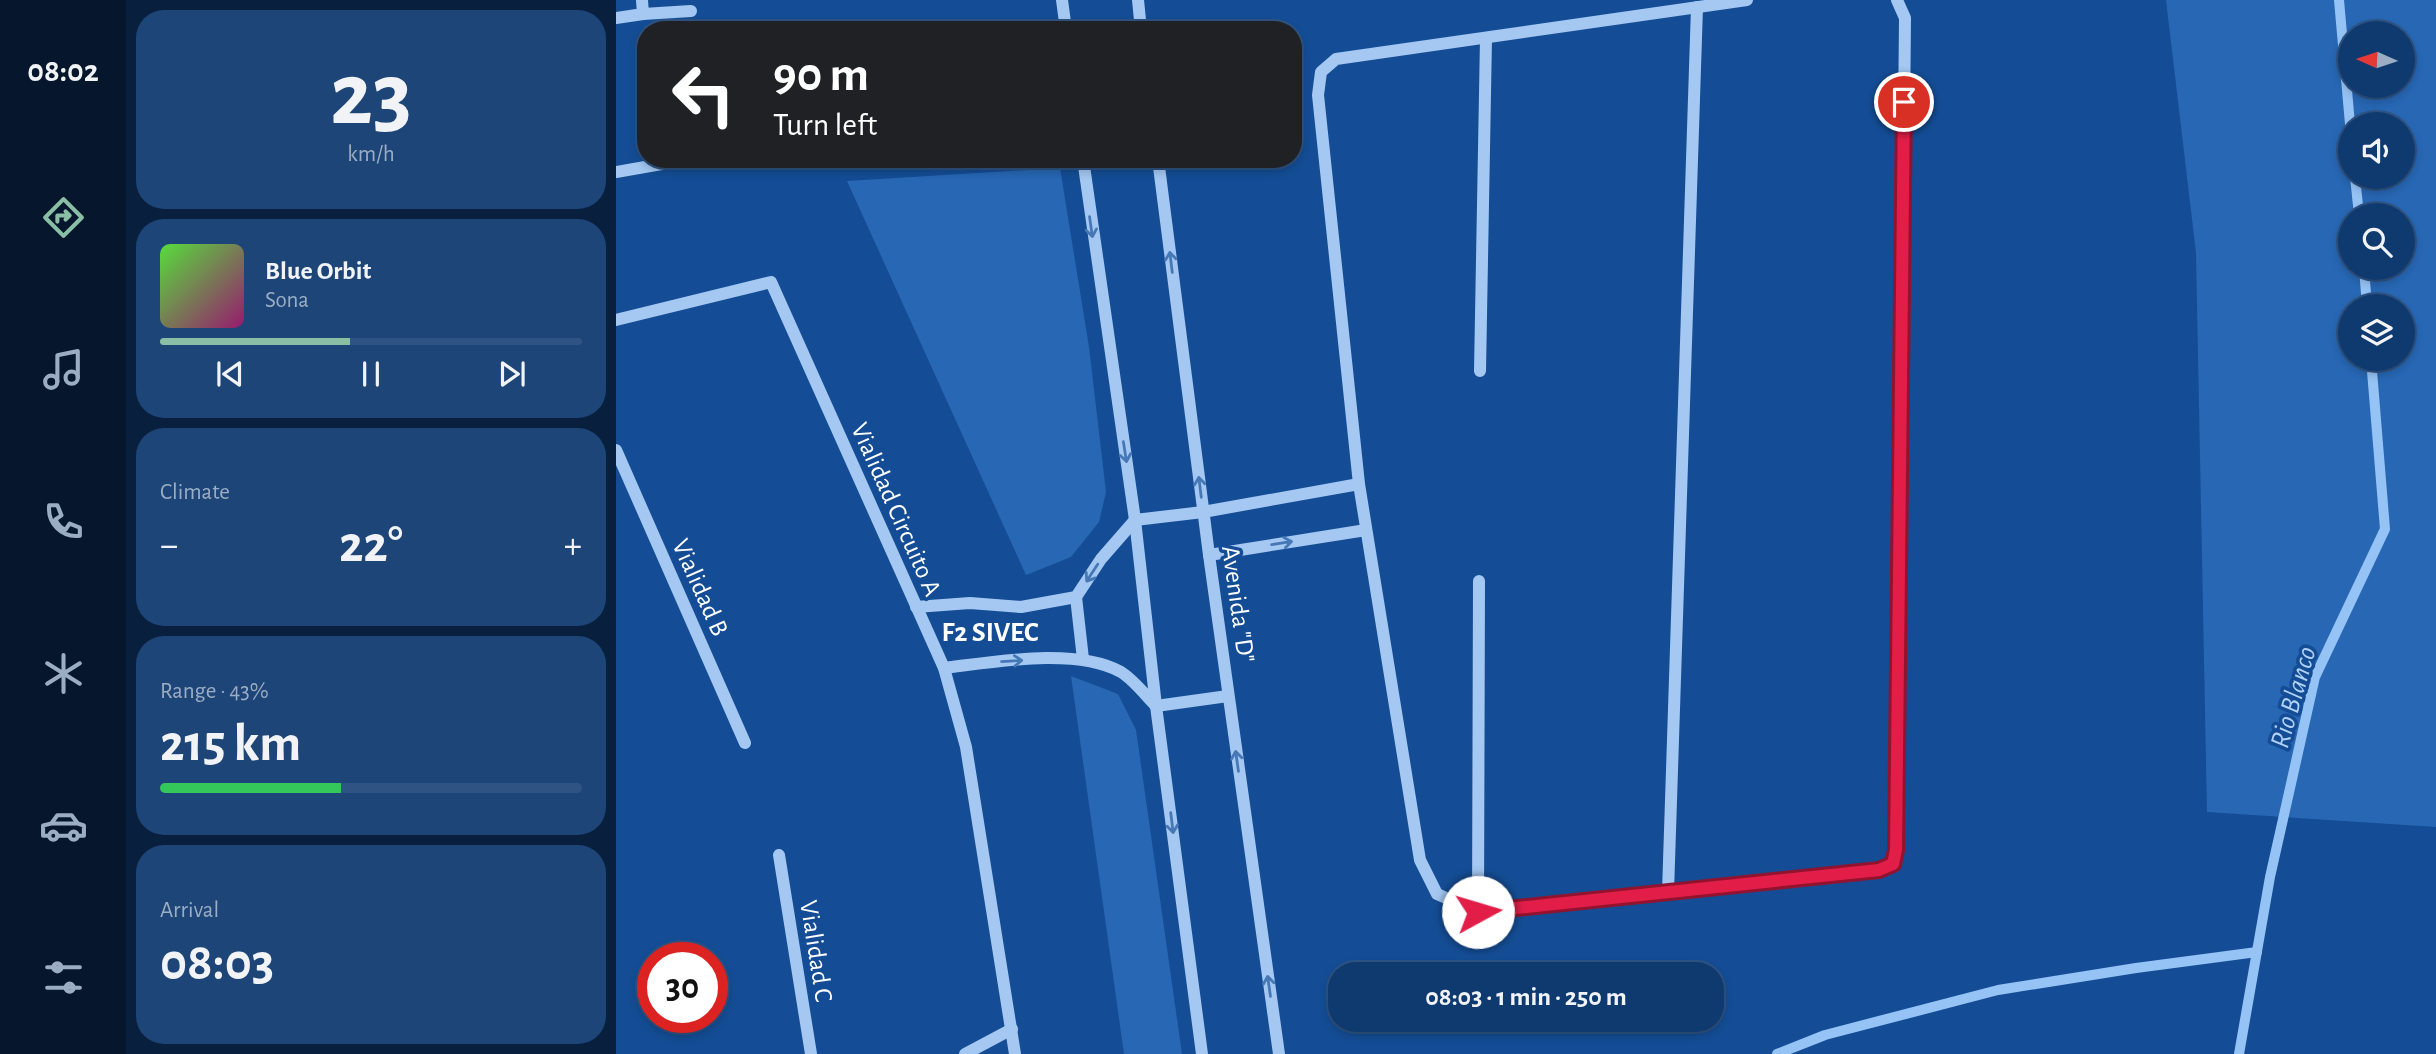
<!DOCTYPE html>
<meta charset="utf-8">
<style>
:root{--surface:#0f3a70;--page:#1d4578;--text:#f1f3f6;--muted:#9badc3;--line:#2f5483;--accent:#8abfa5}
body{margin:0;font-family:"Alegreya Sans",sans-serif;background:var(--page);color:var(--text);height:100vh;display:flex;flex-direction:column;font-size:26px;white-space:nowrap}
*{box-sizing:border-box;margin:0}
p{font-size:23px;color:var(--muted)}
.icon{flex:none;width:38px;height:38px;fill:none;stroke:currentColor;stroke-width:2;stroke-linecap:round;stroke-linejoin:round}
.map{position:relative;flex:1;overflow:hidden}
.drawer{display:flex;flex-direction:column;gap:10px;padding:10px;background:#08203e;width:490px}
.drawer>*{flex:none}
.guide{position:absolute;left:21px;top:21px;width:665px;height:147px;border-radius:28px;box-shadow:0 4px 10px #0003,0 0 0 2px var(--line);background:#202124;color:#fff;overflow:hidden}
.needle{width:46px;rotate:273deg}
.controls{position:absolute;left:1722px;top:21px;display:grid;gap:14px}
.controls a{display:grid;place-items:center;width:77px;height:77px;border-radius:50%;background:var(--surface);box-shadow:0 4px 10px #0003,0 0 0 2px var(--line);font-size:35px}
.speed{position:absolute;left:21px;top:942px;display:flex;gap:14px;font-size:35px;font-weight:700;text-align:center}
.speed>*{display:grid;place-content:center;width:91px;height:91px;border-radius:50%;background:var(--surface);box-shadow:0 4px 10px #0003,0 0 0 2px var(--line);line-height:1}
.speed .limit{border:10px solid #d22;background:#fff;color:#111}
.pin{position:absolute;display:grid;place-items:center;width:60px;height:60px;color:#fff;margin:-30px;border:4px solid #fff;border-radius:50%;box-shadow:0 2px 7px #0007}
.me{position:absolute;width:77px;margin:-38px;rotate:84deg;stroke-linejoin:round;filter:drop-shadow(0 0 5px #0008)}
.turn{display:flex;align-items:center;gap:24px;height:147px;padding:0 21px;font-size:32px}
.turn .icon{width:91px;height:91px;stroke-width:2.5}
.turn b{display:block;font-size:49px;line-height:60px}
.big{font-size:52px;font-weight:700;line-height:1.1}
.drawer .widget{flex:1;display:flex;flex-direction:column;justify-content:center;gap:10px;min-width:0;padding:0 24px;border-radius:28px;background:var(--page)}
.drawer .dial{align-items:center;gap:0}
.dial b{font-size:91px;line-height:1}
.song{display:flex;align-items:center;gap:21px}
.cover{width:84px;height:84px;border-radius:10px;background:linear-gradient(135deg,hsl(110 70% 55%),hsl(320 70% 35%))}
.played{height:7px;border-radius:4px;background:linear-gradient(90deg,var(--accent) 45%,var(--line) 45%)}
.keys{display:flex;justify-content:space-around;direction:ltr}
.heat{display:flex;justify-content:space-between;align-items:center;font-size:38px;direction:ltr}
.charge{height:10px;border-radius:5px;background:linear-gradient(90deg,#34c759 43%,var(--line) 0)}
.trip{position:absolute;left:712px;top:962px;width:396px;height:70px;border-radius:28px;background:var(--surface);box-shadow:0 4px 10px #0003,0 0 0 2px var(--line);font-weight:700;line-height:70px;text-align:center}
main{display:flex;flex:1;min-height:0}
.tab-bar{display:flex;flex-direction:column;width:126px;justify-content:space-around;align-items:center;background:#06172d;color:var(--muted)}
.tab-bar .icon{width:49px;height:49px}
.tab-bar .active{color:var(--accent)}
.tab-bar b{font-size:32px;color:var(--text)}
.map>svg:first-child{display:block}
</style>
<main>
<nav class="tab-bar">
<b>08:02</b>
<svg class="icon active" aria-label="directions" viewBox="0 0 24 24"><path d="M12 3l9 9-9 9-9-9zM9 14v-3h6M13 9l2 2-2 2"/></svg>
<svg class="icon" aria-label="music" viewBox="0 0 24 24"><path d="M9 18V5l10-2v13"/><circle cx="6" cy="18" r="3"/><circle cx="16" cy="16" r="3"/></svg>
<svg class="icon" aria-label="phone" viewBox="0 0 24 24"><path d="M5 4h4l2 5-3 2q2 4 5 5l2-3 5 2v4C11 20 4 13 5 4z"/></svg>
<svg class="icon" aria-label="climate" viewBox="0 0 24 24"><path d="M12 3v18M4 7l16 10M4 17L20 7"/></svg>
<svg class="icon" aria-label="car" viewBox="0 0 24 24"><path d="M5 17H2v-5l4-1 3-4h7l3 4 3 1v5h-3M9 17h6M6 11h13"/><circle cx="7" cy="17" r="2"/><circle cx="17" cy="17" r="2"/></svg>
<svg class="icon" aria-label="filters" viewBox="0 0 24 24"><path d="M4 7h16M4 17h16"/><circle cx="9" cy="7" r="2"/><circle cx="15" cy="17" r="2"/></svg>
</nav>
<section class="drawer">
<div class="widget dial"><b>23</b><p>km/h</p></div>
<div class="widget">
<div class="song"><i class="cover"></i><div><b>Blue Orbit</b><p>Sona</p></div></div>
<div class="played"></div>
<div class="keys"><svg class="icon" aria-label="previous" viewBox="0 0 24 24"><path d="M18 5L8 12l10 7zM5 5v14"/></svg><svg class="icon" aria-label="pause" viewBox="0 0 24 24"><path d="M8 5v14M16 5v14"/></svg><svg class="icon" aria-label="next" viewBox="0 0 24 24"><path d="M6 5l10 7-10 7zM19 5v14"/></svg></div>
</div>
<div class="widget"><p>Climate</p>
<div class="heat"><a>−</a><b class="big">22°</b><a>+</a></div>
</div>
<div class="widget"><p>Range · 43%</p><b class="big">215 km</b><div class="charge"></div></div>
<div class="widget"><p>Arrival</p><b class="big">08:03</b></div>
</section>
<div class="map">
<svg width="1820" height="1054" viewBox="0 0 1820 1054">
<rect width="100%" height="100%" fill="#144d95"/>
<g fill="#2767b4" fill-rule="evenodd">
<path d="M1550 0H1820V827L1591 812 1580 253ZM1734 33H1787V86H1734ZM1734 124H1787V177H1734ZM1734 215H1787V268H1734ZM1734 306H1787V359H1734Z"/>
<path d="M444 168 473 347 490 492 483 522 455 557 410 575 231 181Z"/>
<path d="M455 676 502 694 520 730 566 1054H508Z"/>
</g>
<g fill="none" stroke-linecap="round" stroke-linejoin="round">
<g stroke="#96c3f5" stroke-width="10">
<path d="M1723 0 1734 124"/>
<path d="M1739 177 1743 215"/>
<path d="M1748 268 1751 306"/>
<path d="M1161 1054 1209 1035 1382 990 1520 968 1641 952"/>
<path d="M1623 1054 1654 877 1699 677 1769 529 1755 359"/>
</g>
<g stroke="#a4c8f2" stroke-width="12">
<path d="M446 0 450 30"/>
<path d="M522 0 525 30"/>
<path d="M1131 0 720 59 705 72 702 95 743 484 804 860 821 894 862 912 1263 870 1277 864 1281 851 1289 18 1281 0"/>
<path d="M27 14 75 11"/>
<path d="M0 18 27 14 26 0"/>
<path d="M467 159 519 520 540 706 586 1054"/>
<path d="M542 159 593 555 663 1054"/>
<path d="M0 172 74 159"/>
<path d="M0 320 155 282 328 668 350 747 399 1054"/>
<path d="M864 371 870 38"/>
<path d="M0 450 129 743"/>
<path d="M593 555 750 530"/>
<path d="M460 597 467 659"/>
<path d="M300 607 354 603 405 607 460 597 485 559 519 520 587 512 743 484"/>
<path d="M328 668C378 662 460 647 505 672 518 680 530 696 540 706L612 696"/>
<path d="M163 855 195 1054"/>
<path d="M1052 892 1081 7"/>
<path d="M862 912 863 581"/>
<path d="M349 1054 396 1029"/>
</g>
</g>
<defs><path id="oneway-shaft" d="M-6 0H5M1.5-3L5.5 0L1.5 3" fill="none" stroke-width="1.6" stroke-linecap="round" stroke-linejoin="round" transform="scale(1.75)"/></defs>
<g stroke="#4678b6">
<use href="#oneway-shaft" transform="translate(475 227) rotate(82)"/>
<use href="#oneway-shaft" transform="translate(555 262) rotate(-97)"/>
<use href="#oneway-shaft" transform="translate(509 452) rotate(81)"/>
<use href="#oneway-shaft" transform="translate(584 487) rotate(-97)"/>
<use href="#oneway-shaft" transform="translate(666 543) rotate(-9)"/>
<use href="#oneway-shaft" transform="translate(476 573) rotate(123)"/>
<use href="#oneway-shaft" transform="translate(396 661) rotate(-3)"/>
<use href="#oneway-shaft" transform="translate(621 761) rotate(-98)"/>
<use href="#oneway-shaft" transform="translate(556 823) rotate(83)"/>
<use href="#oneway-shaft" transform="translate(653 986) rotate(-98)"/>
</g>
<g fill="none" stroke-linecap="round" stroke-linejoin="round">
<defs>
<path id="route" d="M862 912 1263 870 1277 864 1280 850 1288 102"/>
</defs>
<use href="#route" stroke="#92132f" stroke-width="18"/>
<use href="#route" stroke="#e11d48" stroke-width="12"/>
</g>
<g text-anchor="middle" stroke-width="7" stroke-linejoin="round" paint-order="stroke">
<g font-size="26" fill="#fff" stroke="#144d95">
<text transform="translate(281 509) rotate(66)" y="9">Vialidad Circuito A</text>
<text transform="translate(85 587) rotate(66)" y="9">Vialidad B</text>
<text transform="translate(623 604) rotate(82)" y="9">Avenida "D"</text>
<text transform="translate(201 951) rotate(81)" y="9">Vialidad C</text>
</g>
<g font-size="28" font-weight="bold" fill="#fff" stroke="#144d95">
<text x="374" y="641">F2 SIVEC</text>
</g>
<g font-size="28" font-style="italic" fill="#b0d2f9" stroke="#144d95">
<text transform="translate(1676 697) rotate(-74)" y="10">Rio Blanco</text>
</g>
</g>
</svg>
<div class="controls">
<a><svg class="needle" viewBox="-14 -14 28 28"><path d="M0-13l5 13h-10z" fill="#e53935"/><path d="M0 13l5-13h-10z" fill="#9badc3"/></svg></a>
<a><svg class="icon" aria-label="sound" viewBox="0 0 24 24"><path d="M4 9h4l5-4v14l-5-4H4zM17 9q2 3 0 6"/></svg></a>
<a><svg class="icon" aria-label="search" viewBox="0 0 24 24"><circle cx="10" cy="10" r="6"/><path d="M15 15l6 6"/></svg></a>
<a><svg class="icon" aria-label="layers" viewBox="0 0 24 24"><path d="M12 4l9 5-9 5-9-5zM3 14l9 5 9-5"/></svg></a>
</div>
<div class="speed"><div class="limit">30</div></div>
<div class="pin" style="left:1288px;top:102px;background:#d93025"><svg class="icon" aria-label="arrive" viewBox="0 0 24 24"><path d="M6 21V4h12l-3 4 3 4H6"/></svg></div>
<svg class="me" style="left:862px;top:912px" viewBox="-20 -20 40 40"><circle r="19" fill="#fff"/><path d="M0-13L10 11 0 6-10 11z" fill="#e11d48"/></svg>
<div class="trip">08:03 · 1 min · 250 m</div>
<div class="guide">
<div class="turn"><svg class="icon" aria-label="left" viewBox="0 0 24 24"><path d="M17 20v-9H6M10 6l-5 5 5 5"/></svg><div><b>90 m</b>Turn left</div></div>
</div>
</div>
</main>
